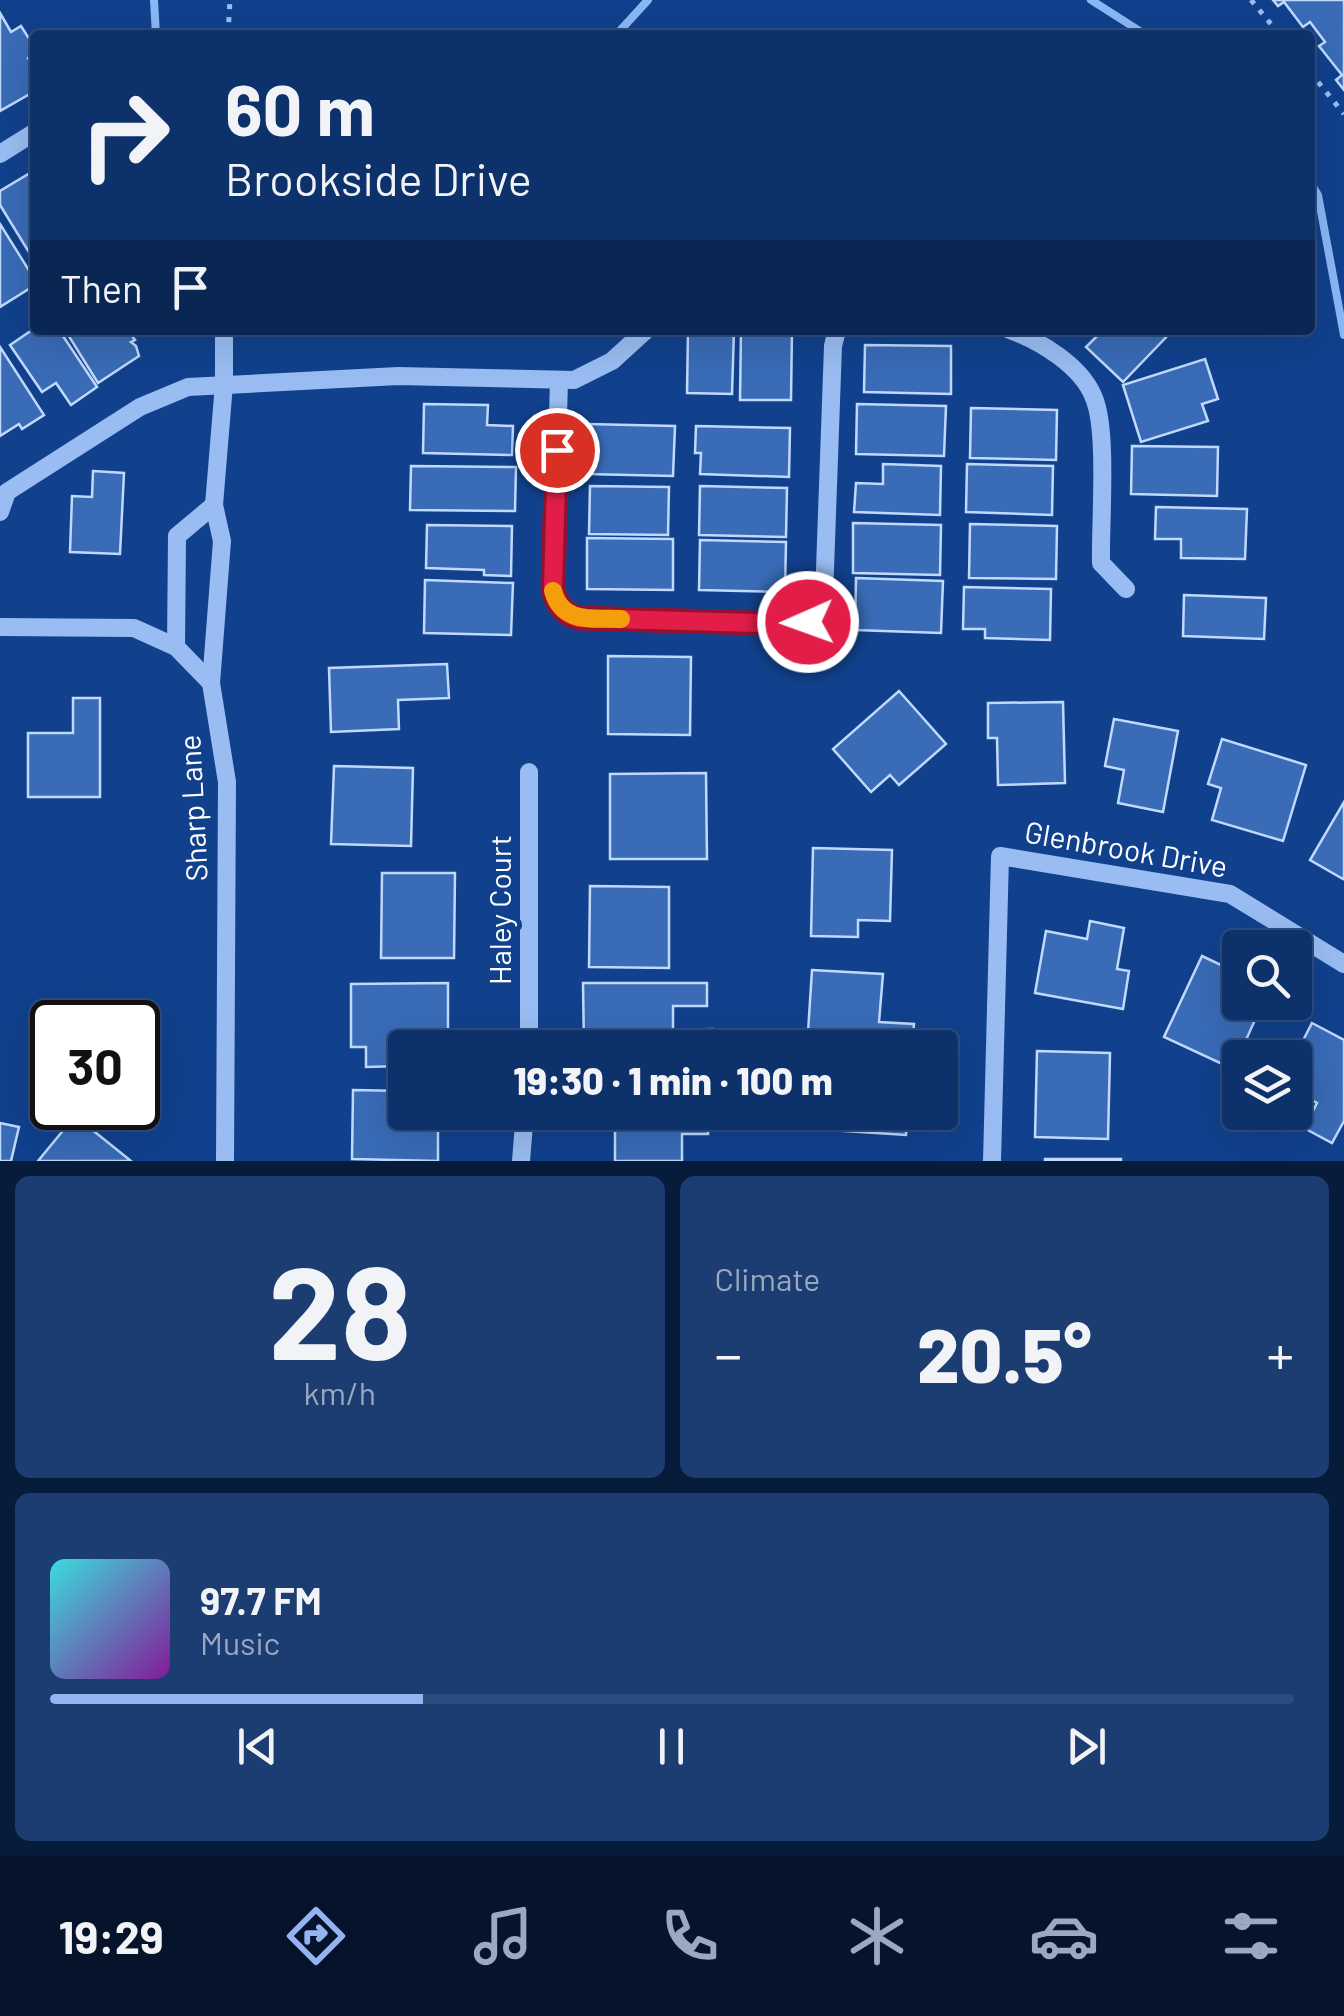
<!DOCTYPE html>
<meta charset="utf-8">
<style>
:root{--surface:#0d316a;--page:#1b3d72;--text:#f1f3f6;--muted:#9aa9c1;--line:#2d4c7e;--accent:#95b2f1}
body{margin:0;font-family:Barlow,sans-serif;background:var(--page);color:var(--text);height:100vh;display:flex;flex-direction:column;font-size:38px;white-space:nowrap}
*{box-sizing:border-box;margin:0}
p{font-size:32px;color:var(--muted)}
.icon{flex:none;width:55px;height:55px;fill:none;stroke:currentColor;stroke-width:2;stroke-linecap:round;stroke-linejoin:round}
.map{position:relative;height:1161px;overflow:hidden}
.side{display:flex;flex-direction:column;gap:15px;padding:15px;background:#071b3a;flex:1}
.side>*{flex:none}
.banner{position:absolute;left:30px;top:30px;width:1285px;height:305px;border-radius:10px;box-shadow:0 10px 40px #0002,0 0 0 2px var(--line);background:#0d316a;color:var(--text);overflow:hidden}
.buttons{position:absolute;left:1222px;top:930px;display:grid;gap:20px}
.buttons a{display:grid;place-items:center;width:90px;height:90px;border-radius:10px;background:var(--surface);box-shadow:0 10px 40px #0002,0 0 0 2px var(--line);font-size:50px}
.speed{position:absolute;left:30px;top:1000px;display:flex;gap:20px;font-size:50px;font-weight:700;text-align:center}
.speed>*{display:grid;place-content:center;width:130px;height:130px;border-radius:50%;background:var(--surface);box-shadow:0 10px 40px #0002,0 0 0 2px var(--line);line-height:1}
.speed .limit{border:5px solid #111;border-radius:15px;background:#fff;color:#111}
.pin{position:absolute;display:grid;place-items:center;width:85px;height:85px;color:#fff;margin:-42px;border:5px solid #fff;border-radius:50%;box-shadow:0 2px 10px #0007}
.me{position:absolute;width:110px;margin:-55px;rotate:268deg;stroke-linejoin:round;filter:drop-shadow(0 0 8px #0008)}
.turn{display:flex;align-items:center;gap:35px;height:210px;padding:0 30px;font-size:45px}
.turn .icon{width:130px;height:130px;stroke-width:2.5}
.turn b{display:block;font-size:70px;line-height:85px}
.then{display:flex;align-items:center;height:95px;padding:0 30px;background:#0003;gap:20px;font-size:38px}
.big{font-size:75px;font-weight:800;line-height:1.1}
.side .card{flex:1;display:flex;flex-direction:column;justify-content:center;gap:15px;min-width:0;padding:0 35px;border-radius:15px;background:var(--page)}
.side .dial{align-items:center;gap:0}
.dial b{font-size:130px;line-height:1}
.song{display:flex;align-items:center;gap:30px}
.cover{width:120px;height:120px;border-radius:15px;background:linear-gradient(135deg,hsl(180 70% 55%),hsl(290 70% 35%))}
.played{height:10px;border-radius:5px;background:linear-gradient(90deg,var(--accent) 30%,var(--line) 30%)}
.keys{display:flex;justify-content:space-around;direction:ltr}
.heat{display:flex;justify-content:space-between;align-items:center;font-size:55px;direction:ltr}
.side .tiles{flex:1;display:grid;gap:15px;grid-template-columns:1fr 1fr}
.card:last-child{grid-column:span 2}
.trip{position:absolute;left:388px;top:1030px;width:570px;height:100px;border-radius:10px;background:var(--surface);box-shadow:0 10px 40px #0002,0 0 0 2px var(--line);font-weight:800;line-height:100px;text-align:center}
.tabs{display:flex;height:160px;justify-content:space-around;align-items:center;background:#05142a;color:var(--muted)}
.tabs .icon{width:70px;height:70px}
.tabs .current{color:var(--accent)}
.tabs b{font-size:45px;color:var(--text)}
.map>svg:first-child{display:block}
</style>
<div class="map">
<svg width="1344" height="1161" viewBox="0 0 1344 1161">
<rect width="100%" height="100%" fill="#11418d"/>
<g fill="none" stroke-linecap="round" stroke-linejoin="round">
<g stroke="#8ab7f5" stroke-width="8">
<path d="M154 0 156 35"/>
<path d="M1091 0 1146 35"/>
<path d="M616 35 648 0"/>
<path d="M1310 182 1318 195 1344 335"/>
</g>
</g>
<g fill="#396bb7" stroke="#c0d9fd" stroke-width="2.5">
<path d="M1273 0H1344V90L1336 80 1342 75 1319 46 1325 42 1310 22 1303 27 1284 2 1278 6Z"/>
<path d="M0 13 11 32 21 26 35 48V53L28 58 35 69V91L0 111Z"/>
<path d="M35 170V262L0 205V191Z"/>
<path d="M0 224 35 280V285L0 307Z"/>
<path d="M35 328 59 330 97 387 71 405 56 383 42 392 10 345Z"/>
<path d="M65 330H128L135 340 131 342 136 346 139 356 98 383Z"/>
<path d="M688 330H734L732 394 687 393Z"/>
<path d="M741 330H792L791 400H740Z"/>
<path d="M1103 330H1173L1123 382 1086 347Z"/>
<path d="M865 345 951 346V394L864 392Z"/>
<path d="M0 347 44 415 22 429 19 424 0 436Z"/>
<path d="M1205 359 1218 399 1202 404 1208 421 1141 442 1123 385Z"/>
<path d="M424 404 488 405 487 425 513 426 512 455 423 453Z"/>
<path d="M857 404 946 406 944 456 856 454Z"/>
<path d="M971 408 1057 410 1056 460 970 458Z"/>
<path d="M587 424 675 426 673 476 586 474Z"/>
<path d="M696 426 790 428 789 477 700 474 701 453H695Z"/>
<path d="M1132 446 1218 447 1217 496 1131 494Z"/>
<path d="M883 464 941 466 940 515 854 512 856 483 883 484Z"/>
<path d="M967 464 1053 466 1052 515 966 512Z"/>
<path d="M411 466 516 467 515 511 410 510Z"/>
<path d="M93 471 124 473 120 554 70 552 72 496 92 497Z"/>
<path d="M590 486 669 487 668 535 589 534Z"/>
<path d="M700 486 787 488 786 537 699 535Z"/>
<path d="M1156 507 1247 509 1245 559 1181 558V539H1155Z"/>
<path d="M853 523 941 525 940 575 853 573Z"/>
<path d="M970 524 1057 526 1056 579 969 578Z"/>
<path d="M427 525 512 526 511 576 484 575V570L426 568Z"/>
<path d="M587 538 673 539V590L587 589Z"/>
<path d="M700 540 786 542 785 592 699 590Z"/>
<path d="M856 578 943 581 941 633 855 630Z"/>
<path d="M425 580 513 583 511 635 424 633Z"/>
<path d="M964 587 1051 589 1050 640 985 638V629H963Z"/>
<path d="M1184 595 1266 598 1264 639 1183 636Z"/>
<path d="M608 656 691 657 690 735 608 734Z"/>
<path d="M447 664 449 698 398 700 399 729 331 732 329 668Z"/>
<path d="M899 691 946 744 899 785 890 775 871 792 833 749Z"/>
<path d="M73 698H100V797H28V733H73Z"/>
<path d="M1063 702 1065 783 998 785 997 738H988V703Z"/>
<path d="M1114 719 1178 731 1163 812 1118 803 1124 770 1105 766Z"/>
<path d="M1222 739 1306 765 1283 841 1212 820 1221 788 1208 784Z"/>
<path d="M334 766 413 768 411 846 331 844Z"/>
<path d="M706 773 707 859H610V774Z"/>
<path d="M1344 802V877L1343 879 1310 860Z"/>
<path d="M813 848 892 850 890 921 858 920V937L811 936Z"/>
<path d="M382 873H455L454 958H381Z"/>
<path d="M590 886 669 887V968L589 967Z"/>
<path d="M1090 921 1124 928 1117 969 1129 971 1123 1009 1035 993 1046 931 1087 939Z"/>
<path d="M1202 956 1240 974V1002H1263L1233 1069 1164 1037Z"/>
<path d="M812 970 883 974 879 1022 914 1024 912 1048H807Z"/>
<path d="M448 983V1047H404V1066L366 1067V1047H351V984Z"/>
<path d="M583 983H707V1006H673V1030L713 1029V1048H584Z"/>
<path d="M1312 1023 1344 1040V1121L1332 1143 1304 1128 1317 1103 1295 1091 1294 1058Z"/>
<path d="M1037 1051 1110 1053 1108 1139 1035 1137Z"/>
<path d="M353 1090 405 1091V1112H438V1161L352 1159Z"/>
<path d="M578 1112H708V1134H682V1161H615V1121H578Z"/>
<path d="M831 1112H908L906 1135 830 1130Z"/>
<path d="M75 1116 131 1161H38Z"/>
<path d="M0 1123 19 1127 11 1161H0Z"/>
<rect x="1045" y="1159" width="76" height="2"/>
</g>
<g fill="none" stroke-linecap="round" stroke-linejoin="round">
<g stroke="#99bdf2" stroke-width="5" stroke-dasharray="5 8" stroke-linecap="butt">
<path d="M1251 0 1280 35"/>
<path d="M228 35 230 0"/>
<path d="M1310 72 1344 114"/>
</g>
<g stroke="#99bdf2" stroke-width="18">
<path d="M0 154 35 132"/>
<path d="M1010 330C1040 341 1082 366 1094 398 1108 431 1100 523 1101 563L1126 589"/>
<path d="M559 381 553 587C555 603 562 613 578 618L800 624 816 615 824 597 833 346 837 330"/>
<path d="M0 512 7 492 140 407 188 387 398 376 574 380 612 361 646 330"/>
<path d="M0 627 134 628 176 647 211 683 227 782 225 1161"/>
<path d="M176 647 177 536 214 505"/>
<path d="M211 683 222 541 214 505 224 384V330"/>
<path d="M529 772V1048"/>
<path d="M521 1161 525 1112"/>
<path d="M992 1161 1000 856 1230 894 1344 964"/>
</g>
</g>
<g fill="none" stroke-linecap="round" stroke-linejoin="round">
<defs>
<path id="route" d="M557 450 553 587C555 603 562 613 578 618L795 624 808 622"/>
</defs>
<use href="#route" stroke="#92132f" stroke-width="25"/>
<use href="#route" stroke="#e11d48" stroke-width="18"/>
<path stroke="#f59e0b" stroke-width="18" d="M553 591C562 624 592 618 621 619"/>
</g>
<g text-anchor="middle" stroke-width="10" stroke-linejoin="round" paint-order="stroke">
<g font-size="30" fill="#fff" stroke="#11418d">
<text transform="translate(194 808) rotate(-93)" y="10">Sharp Lane</text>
<text transform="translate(1126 850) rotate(10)" y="10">Glenbrook Drive</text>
<text transform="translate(501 910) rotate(-90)" y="10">Haley Court</text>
</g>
</g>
</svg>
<div class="buttons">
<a><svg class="icon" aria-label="search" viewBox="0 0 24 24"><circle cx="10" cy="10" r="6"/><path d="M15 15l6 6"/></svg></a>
<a><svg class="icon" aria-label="layers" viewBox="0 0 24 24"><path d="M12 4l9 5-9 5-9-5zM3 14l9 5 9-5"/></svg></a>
</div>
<div class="speed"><div class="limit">30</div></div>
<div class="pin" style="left:557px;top:450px;background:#d93025"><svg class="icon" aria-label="arrive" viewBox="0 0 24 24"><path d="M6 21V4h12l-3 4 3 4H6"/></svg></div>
<svg class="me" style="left:808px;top:622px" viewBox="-20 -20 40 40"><circle r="17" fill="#e11d48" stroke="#fff" stroke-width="3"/><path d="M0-11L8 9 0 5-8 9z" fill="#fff"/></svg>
<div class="trip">19:30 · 1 min · 100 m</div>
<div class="banner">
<div class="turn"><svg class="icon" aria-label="right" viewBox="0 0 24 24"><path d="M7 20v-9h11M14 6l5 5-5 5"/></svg><div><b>60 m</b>Brookside Drive</div></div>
<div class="then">Then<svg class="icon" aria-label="arrive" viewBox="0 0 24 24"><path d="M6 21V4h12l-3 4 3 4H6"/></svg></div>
</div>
</div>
<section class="side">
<div class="tiles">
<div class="card dial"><b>28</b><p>km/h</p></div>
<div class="card"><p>Climate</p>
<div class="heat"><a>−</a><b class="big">20.5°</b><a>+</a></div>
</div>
<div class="card">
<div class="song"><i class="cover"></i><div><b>97.7 FM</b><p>Music</p></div></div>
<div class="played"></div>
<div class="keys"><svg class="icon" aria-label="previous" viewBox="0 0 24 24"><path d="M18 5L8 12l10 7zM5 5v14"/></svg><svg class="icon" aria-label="pause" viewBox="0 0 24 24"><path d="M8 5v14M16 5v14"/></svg><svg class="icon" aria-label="next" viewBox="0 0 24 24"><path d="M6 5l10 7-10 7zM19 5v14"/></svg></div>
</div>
</div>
</section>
<nav class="tabs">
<b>19:29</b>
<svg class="icon current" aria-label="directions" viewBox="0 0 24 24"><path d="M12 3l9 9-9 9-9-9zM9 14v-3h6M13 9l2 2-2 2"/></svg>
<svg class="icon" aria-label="music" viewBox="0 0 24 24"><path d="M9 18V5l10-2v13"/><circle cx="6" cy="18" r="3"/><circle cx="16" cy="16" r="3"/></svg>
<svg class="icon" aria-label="phone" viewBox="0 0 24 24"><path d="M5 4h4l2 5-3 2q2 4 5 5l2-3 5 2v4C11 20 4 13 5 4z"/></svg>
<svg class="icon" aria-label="climate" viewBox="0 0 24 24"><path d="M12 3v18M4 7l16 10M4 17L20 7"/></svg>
<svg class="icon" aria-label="car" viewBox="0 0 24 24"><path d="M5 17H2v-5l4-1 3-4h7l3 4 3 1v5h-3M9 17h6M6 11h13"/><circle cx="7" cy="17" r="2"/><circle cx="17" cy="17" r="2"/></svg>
<svg class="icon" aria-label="filters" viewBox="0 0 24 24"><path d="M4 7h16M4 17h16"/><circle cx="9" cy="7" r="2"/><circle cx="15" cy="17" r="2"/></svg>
</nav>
